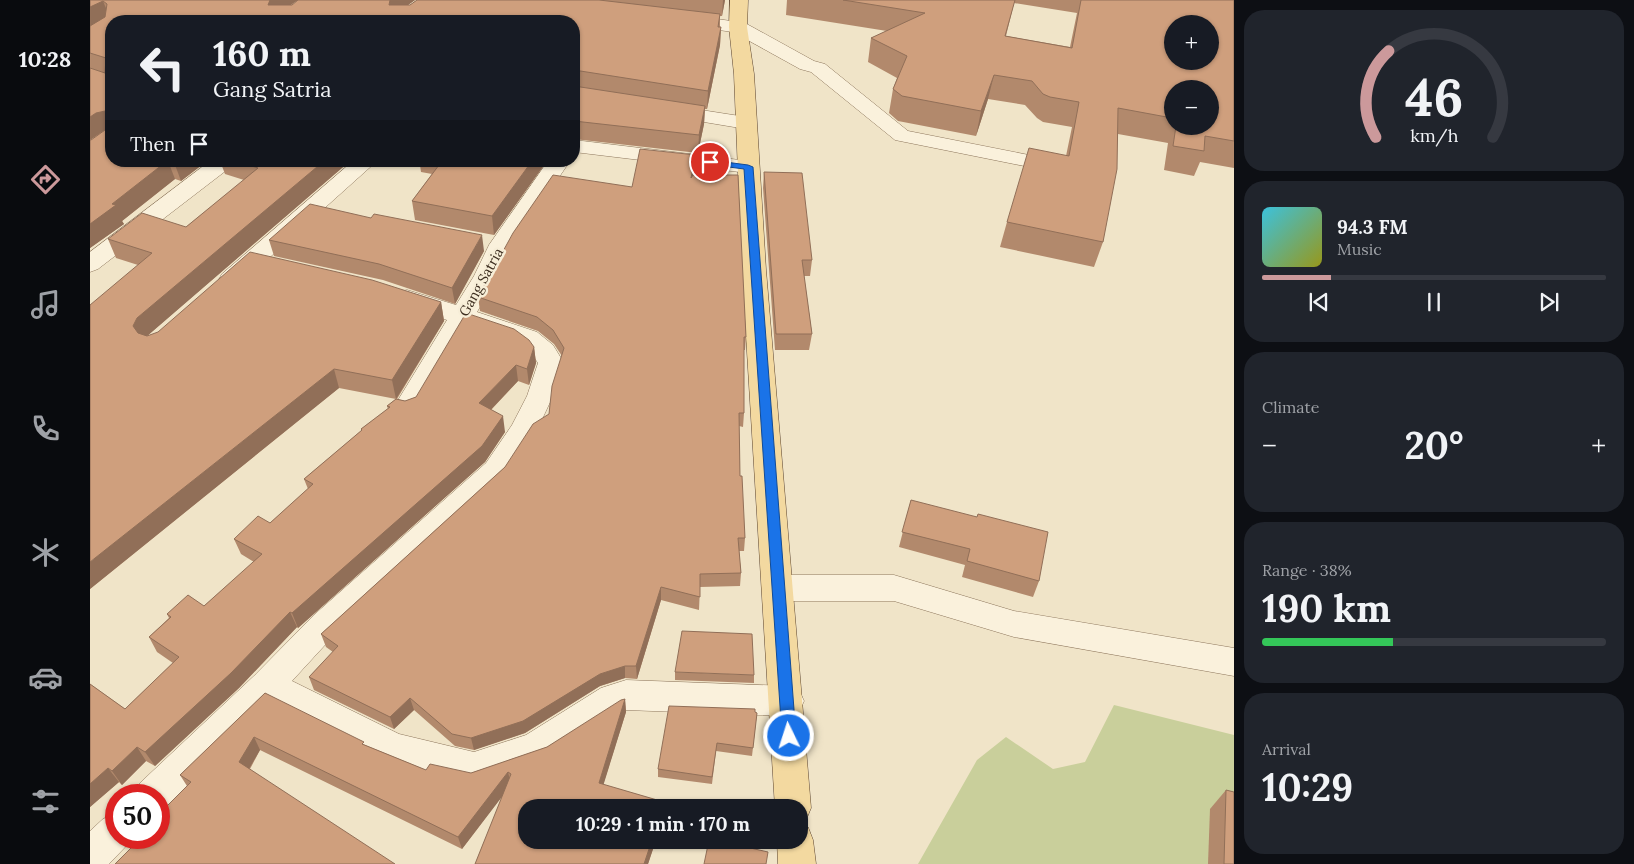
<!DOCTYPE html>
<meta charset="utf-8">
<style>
:root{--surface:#171b24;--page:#20242c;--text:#f1f3f6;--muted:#9ea1a6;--line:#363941;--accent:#cc999b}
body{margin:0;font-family:Lora,serif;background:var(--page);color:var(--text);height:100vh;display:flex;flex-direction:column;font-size:19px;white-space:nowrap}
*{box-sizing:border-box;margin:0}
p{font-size:16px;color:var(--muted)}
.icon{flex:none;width:28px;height:28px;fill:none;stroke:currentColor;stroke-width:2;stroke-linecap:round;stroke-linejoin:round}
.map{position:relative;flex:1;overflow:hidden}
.details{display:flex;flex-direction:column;gap:10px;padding:10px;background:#0d0f14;width:400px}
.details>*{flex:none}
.banner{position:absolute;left:15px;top:15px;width:475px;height:152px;border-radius:20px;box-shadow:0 1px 4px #0004;background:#171b24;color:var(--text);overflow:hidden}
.tools{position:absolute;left:1074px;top:15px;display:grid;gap:10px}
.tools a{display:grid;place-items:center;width:55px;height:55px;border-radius:50%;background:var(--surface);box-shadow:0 1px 4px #0004;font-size:25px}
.speed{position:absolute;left:15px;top:784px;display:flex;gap:10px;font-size:25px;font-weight:700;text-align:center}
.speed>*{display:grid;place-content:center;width:65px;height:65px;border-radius:50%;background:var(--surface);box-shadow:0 1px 4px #0004;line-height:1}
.speed .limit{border:8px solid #d22;background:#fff;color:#111}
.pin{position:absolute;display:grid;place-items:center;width:42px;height:42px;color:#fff;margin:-21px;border:2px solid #fff;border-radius:50%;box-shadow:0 1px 5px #0007}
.me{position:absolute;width:55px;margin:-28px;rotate:356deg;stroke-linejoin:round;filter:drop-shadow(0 0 4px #0008)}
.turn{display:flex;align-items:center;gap:18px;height:105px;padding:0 25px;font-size:22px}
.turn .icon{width:65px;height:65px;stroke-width:2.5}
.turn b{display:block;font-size:35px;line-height:42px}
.then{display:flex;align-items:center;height:48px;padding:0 25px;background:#0003;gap:10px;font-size:19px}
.big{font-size:38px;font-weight:800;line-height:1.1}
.details .tile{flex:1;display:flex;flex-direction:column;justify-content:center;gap:8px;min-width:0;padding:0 18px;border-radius:20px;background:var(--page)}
.details .dial{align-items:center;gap:0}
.dial svg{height:130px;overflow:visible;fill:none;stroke:var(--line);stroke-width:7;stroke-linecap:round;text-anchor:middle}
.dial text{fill:var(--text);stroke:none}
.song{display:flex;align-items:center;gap:15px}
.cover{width:60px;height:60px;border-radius:8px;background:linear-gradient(135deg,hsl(190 70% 55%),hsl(60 70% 35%))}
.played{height:5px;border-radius:2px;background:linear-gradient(90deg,var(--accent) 20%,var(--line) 20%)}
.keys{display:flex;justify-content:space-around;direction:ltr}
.heat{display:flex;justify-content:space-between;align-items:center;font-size:28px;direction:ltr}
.charge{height:8px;border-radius:4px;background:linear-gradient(90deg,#34c759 38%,var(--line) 0)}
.trip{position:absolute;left:428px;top:799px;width:290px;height:50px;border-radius:20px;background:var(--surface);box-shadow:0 1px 4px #0004;font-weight:800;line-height:50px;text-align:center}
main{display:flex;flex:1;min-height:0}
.dock{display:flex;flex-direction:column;width:90px;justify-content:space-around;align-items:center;background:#090b0e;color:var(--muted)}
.dock .icon{width:35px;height:35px}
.dock .selected{color:var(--accent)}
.dock b{font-size:22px;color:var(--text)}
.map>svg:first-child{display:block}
</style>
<main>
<nav class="dock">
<b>10:28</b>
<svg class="icon selected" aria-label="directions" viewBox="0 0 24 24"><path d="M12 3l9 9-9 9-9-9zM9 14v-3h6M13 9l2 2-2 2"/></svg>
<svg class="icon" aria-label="music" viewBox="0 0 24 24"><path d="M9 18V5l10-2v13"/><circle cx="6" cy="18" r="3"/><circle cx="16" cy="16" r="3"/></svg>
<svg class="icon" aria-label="phone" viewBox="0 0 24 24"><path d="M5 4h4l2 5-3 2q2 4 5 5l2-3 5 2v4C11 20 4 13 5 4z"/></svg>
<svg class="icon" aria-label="climate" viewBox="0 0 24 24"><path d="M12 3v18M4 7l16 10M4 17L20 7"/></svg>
<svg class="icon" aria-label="car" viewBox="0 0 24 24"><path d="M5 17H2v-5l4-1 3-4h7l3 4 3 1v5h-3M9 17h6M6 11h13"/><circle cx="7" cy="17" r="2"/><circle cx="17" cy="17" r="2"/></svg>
<svg class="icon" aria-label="filters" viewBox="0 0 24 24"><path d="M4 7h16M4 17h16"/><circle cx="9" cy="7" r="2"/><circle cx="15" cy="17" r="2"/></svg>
</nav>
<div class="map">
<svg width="1144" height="864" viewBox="0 0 1144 864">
<rect width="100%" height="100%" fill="#f0e4c8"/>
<path fill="#c9cf9b" d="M1024 705 1144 735V864H828L887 760 916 737 963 769 995 762Z"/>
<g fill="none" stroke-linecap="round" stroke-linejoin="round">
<defs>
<g id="minor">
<path d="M592 14 655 23 724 61 735 64 818 131 949 157 957 158 960 163 957 168 949 169 805 140 721 72 710 69 643 32 586 24 583 20 586 16Z"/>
<path d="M579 105 656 117 663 119 666 123 663 127 656 129 572 115 569 111 572 107Z"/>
<path d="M484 140 658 161 666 162 669 167 666 172 658 173 484 152Z"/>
<path d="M120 161H145L142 166 8 269 0 272V252Z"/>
<path d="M263 161H287L150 284 141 287 132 284 129 279 132 274Z"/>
<path d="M458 161H480L423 245 408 276 387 312 447 332 463 345 474 363 463 396 447 430 416 479 246 633 202 681 309 734 384 752 436 735 511 688 536 680 697 686 709 690 714 701 709 712 697 716 536 710 531 711 458 758 384 784 370 782 291 759 181 703 76 807 69 810V795H45L50 783 165 675 224 615 396 463 422 425 437 396 448 363C435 340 402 335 378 327L328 412 318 415 308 412 305 405 357 320 308 304 305 298 308 292 317 290 366 305 384 276 399 245Z"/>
<path d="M688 575H804L924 611 1144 648V676L924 637 804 601H688L677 597 673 588 677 579Z"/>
<path d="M26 814V838H41L39 843 19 864H0V831L13 819Z"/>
</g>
<g id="major">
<path d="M640 0H658L657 27 664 74 676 270 721 808 716 820 709 823V808H685L652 270 644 74 639 27Z"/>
<path d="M709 824 718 827 723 840 726 864H688L687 840H709Z"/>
</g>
</defs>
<use href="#minor" stroke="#8d765c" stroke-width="1"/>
<use href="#major" stroke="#5b4430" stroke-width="1"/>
<use href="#minor" fill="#faf1dc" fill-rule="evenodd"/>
<use href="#major" fill="#f3d9a0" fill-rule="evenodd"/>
</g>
<g fill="#b2896c" fill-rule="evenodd">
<path d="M0 0H208L201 5 325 0 318 5H320L327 0H635L632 16H630V27H631L630 45 617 109H615L614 124 608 153 484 139V21L21 161H117L91 181 85 179 32 221 34 224 0 248 1 140 13 132 0 140Z"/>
<path d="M697 0H1144V168L1110 162 1104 176 1074 170 1078 143 1028 134 1013 242 1004 267 910 247 917 222 976 156 982 127 953 122 947 118 935 105 898 99 886 136 808 121 799 113 803 89 807 78 778 62 781 38 797 31 696 15ZM924 3 987 13 980 47 916 36ZM1082 89 1120 126H1082Z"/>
<path d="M130 161H260L57 336 351 302 354 321 307 399 315 401 326 397 444 347 446 363 439 385 428 381 401 410 415 432 395 462 208 628 207 627 149 688 65 766 56 761 32 785 29 782 0 807V684L35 709 83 663 67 652 59 637 79 618 77 614 114 606 164 562 151 554 144 539 180 523 218 489 214 479 271 431V429L298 409 297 406 306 399 249 388 0 589 48 265 26 258 18 239 96 227 154 180 135 174Z"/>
<path d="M314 161H457L404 235 325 220 322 201 342 174 331 172 330 165Z"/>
<path d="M605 169 604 175 656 337 655 350H654V413L653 427 649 426 650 476 655 538 654 551H649L651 573 650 586 610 587 609 610 571 600 547 679 535 678 510 686 435 733 384 750 365 746 324 710 304 729 224 690 219 677 243 652 236 647 231 634 415 467 459 414 472 356 464 344 448 331 390 311 388 297 542 187Z"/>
<path d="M674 172 722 260 720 276H714L722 334 719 350H685L673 188Z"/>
<path d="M179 240 394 251 365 304 293 280 184 256Z"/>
<path d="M821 500 949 581 943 597 872 577 875 565 809 547Z"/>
<path d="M585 672 664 675V683L585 680Z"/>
<path d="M175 693 275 745 336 770 381 773 457 747 535 699 536 712 513 785 574 802V808H436V840H566L558 864H385L413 795 372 849 170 750 160 769 42 847 40 843 97 786 90 775Z"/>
<path d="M665 712 667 713 662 756 626 751 622 784 568 777V769Z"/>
<path d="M1136 790 1144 864H1118L1120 809Z"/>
</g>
<g fill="#916f58">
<path d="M180 0H208L185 15 178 5Z"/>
<path d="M300 0H325L304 15 299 5Z"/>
<path d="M633 0H635L632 16Z"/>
<path d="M13 1 20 18 0 28V7Z"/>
<path d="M631 27 630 45 617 109 618 91Z"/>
<path d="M904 75 898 99 886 136 891 111Z"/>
<path d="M615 106 614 124 608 153 609 135Z"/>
<path d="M15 111 21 127 13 131 0 140V117L6 113Z"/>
<path d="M606 155 605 169 601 191V178Z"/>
<path d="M77 161H78L85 179 32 221 34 224 0 248V224L22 204Z"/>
<path d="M85 161H117L91 181 84 162Z"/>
<path d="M234 161H260L56 337 51 345 43 326 47 318Z"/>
<path d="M442 161H457L404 235 402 216Z"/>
<path d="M392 235 394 251 365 304 362 288Z"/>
<path d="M351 302 354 321 306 399 302 380Z"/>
<path d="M444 347 446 363 439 385 437 369Z"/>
<path d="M426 365 428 381 392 419 389 403Z"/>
<path d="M244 369 249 388 0 589V562Z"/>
<path d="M413 416 415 432 395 462 208 628 202 613Z"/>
<path d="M571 587V600L547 679 546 666Z"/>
<path d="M200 612 207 627 149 688 65 766 55 752Z"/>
<path d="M535 666V678L510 686 435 733 384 750 381 738 510 674Z"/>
<path d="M320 698 324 710 304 729 300 717Z"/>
<path d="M535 699 536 712 510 796 509 783Z"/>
<path d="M164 737 170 750 156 774 149 762Z"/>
<path d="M47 747 56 761 32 785 22 771Z"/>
<path d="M18 768 29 782 0 807V784Z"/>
<path d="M418 772 421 785 372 849 368 837Z"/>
<path d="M562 840H566L558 864H554Z"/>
</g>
<g fill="#cf9f7d" stroke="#916f58" fill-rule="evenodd">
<path d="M0 0H180L178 5H202L208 0H300L299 5H320L327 0H509L630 14 628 27H631L618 91 484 70V21H21V161H77L22 204 26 205 0 224V140H1L15 130V111L6 113 0 117V68L15 73 16 58 0 53V26L15 17 17 4 13 1 0 7Z"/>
<path d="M753 0H925L915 36 982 48 991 0H1144V141L1115 136 1114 151 1083 146 1086 126H1120V89H1082V118L1028 108 1027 169 1013 242 917 222 939 148 979 156 989 102 960 97 953 94 942 81 904 75 891 111 812 96 803 89 817 56 781 38 835 13ZM1082 24H1120V61H1082Z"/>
<path d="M484 86 615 106 609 135 484 121Z"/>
<path d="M550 149 606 155 601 178 603 175H648L656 337H654V413H649L650 476H652L655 538H648L651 573 610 574V597L571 587 546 666H535L510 674 433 721 381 738 362 734 320 698 300 717 219 677 248 646 231 634 415 467 443 424 459 414 462 386 474 348 463 330 447 317 388 297 423 233 463 175 542 187Z"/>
<path d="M146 161H234L47 318 43 326 48 333 57 336 68 332 160 252 282 280 351 302 302 380 244 369 0 562V305L62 253 18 239 52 213 96 227 168 168Z"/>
<path d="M352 161H442L402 216 322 201Z"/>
<path d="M674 172 712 173 722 260H712L722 334H686Z"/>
<path d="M220 204 281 218 284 214 392 235 362 288 289 264 179 240Z"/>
<path d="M376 313 424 329 439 340 444 347 437 369 426 365 389 403 413 416 392 446 202 613 200 612 141 673 55 752 47 747 22 771 18 768 0 784V684L35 709 89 657 59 637 81 617 77 614 98 595 114 606 172 554 144 539 168 516 180 523 223 484 214 479 272 430 271 429 300 407 297 406 306 399 315 401 326 397Z"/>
<path d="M821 500 887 517 888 514 958 532 949 581 877 561 880 549 812 532Z"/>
<path d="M592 631 662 634 664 675 585 672Z"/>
<path d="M175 693 274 742 272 744 336 770 340 764 381 773 457 747 531 700 535 699 509 783 574 802 573 808H436V840H562L554 864H385L421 774 418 772 368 837 164 737 149 762 305 864H25L43 846 40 843 46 838H69V814L101 782 90 775Z"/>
<path d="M579 706 665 709V712L667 713 663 748 627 743 622 777 568 769Z"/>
<path d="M1136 790 1144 792V864H1134Z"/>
<path d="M619 840H625L678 852 676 864H614Z"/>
</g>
<path fill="#1a73e8" stroke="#114b97" d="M620 160 658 165 663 167 706 736 704 741 699 743 694 741 692 736 654 169 616 164V161Z"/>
<g text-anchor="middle" stroke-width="5" stroke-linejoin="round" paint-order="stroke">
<g font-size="14" fill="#3d2e20" stroke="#f7eed8">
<text transform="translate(391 282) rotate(-61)" y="5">Gang Satria</text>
</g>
</g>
</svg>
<div class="tools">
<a>+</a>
<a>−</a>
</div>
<div class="speed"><div class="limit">50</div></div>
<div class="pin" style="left:620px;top:162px;background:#d93025"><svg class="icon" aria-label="arrive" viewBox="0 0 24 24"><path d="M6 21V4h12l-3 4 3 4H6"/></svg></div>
<svg class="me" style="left:699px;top:736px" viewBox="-20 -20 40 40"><circle r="17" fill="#1a73e8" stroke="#fff" stroke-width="3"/><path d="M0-11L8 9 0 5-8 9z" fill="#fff"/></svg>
<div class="trip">10:29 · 1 min · 170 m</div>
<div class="banner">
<div class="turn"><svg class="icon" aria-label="left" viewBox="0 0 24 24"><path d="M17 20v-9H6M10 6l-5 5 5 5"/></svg><div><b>160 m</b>Gang Satria</div></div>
<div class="then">Then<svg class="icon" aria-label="arrive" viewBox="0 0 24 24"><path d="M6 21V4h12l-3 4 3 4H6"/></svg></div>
</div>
</div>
<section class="details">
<div class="tile dial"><svg viewBox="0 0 100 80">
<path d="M14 69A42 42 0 1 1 86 69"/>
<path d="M14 69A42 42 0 0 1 22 16" stroke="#cc999b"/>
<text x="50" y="56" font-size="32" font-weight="700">46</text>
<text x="50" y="72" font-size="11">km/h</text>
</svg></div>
<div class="tile">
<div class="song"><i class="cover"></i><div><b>94.3 FM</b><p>Music</p></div></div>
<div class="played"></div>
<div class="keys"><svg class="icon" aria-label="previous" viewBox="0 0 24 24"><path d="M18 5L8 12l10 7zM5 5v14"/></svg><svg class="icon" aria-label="pause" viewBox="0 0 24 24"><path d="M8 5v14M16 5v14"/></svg><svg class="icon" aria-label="next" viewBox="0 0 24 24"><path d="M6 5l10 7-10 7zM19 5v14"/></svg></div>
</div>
<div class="tile"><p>Climate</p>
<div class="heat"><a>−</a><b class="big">20°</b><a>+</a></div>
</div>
<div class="tile"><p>Range · 38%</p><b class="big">190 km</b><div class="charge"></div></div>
<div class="tile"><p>Arrival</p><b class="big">10:29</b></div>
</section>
</main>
